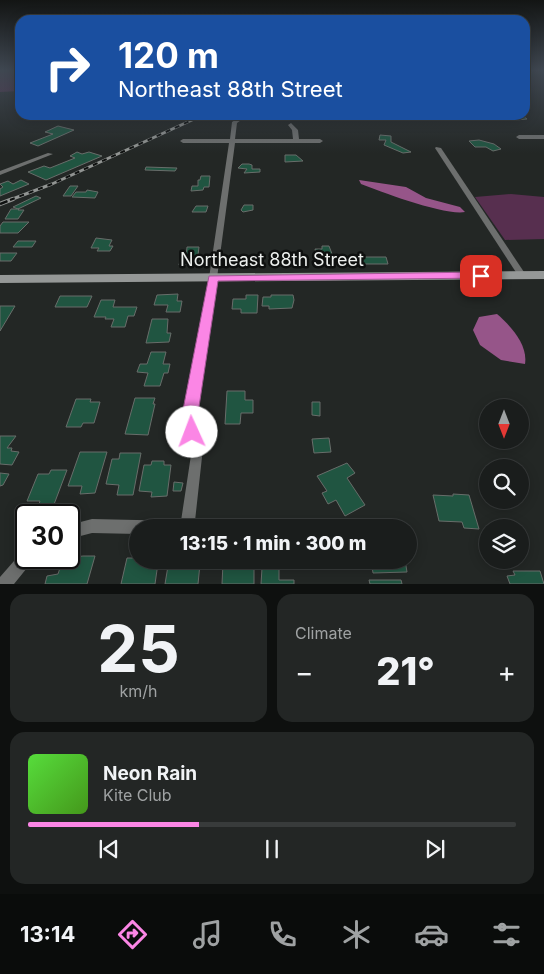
<!DOCTYPE html>
<meta charset="utf-8">
<style>
:root{--surface:#1a1d1c;--page:#232625;--text:#f1f3f6;--muted:#9fa2a3;--line:#383b3b;--accent:#fb86e5}
body{margin:0;font-family:Inter,sans-serif;background:var(--page);color:var(--text);height:100vh;display:flex;flex-direction:column;font-size:19px;white-space:nowrap}
*{box-sizing:border-box;margin:0}
p{font-size:16px;color:var(--muted)}
.icon{flex:none;width:28px;height:28px;fill:none;stroke:currentColor;stroke-width:2;stroke-linecap:round;stroke-linejoin:round}
.map{position:relative;height:584px;overflow:hidden}
.sheet{display:flex;flex-direction:column;gap:10px;padding:10px;background:#0e100f;flex:1}
.sheet>*{flex:none}
.top-card{position:absolute;left:15px;top:15px;width:515px;height:105px;border-radius:15px;box-shadow:0 2px 12px #0003,0 0 0 1px var(--line);background:#1a4fa0;color:#fff;overflow:hidden}
.needle{width:32px;rotate:180deg}
.buttons{position:absolute;left:479px;top:399px;display:grid;gap:10px}
.buttons a{display:grid;place-items:center;width:50px;height:50px;border-radius:50%;background:var(--surface);box-shadow:0 2px 12px #0003,0 0 0 1px var(--line);font-size:25px}
.speed{position:absolute;left:15px;top:504px;display:flex;gap:10px;font-size:25px;font-weight:700;text-align:center}
.speed>*{display:grid;place-content:center;width:65px;height:65px;border-radius:50%;background:var(--surface);box-shadow:0 2px 12px #0003,0 0 0 1px var(--line);line-height:1}
.speed .limit{border:2px solid #111;border-radius:8px;background:#fff;color:#111}
.pin{position:absolute;display:grid;place-items:center;width:42px;height:42px;color:#fff;margin:-21px;border-radius:10px;box-shadow:0 2px 8px #0006}
.me{position:absolute;width:55px;margin:-28px;rotate:358deg;stroke-linejoin:round;filter:drop-shadow(0 0 4px #0008)}
.turn{display:flex;align-items:center;gap:18px;height:105px;padding:0 20px;font-size:22px}
.turn .icon{width:65px;height:65px;stroke-width:2.5}
.turn b{display:block;font-size:35px;line-height:42px}
.big{font-size:38px;font-weight:800;line-height:1.1}
.sheet .tile{flex:1;display:flex;flex-direction:column;justify-content:center;gap:8px;min-width:0;padding:0 18px;border-radius:15px;background:var(--page)}
.sheet .dial{align-items:center;gap:0}
.dial b{font-size:65px;line-height:1}
.song{display:flex;align-items:center;gap:15px}
.cover{width:60px;height:60px;border-radius:8px;background:linear-gradient(135deg,hsl(110 70% 55%),hsl(100 70% 35%))}
.played{height:5px;border-radius:2px;background:linear-gradient(90deg,var(--accent) 35%,var(--line) 35%)}
.keys{display:flex;justify-content:space-around;direction:ltr}
.heat{display:flex;justify-content:space-between;align-items:center;font-size:28px;direction:ltr}
.sheet .tiles{flex:1;display:grid;gap:10px;grid-template-columns:1fr 1fr}
.tile:last-child{grid-column:span 2}
.trip{position:absolute;left:129px;top:519px;width:288px;height:50px;border-radius:25px;background:var(--surface);box-shadow:0 2px 12px #0003,0 0 0 1px var(--line);font-weight:800;line-height:50px;text-align:center}
.tabs{display:flex;height:80px;justify-content:space-around;align-items:center;background:#0a0c0b;color:var(--muted)}
.tabs .icon{width:35px;height:35px}
.tabs .active{color:var(--accent)}
.tabs b{font-size:22px;color:var(--text)}
.map>svg:first-child{display:block}
</style>
<div class="map">
<svg width="544" height="584" viewBox="0 0 544 584">
<rect width="100%" height="100%" fill="#232725"/>
<g fill="#572f4f">
<path d="M0 71H20V91L0 92Z"/>
<path d="M511 194 544 197V239L505 240 475 197Z"/>
</g>
<g fill="#965589">
<path d="M359 180 406 187 426 198 460 207 465 212C446 216 381 192 361 184Z"/>
<path d="M497 314C511 326 528 345 525 364L501 360 480 345 473 330 479 317Z"/>
</g>
<g fill="#205541" stroke="#686d6a">
<path d="M490 115 523 116 527 119 516 120 510 117H492Z"/>
<path d="M58 126 74 130 38 146 30 143 53 134 45 132Z"/>
<path d="M380 135 391 136V142L411 152 403 153 384 145 386 140H379Z"/>
<path d="M479 140 494 144 501 149 493 151 486 147H475L469 141Z"/>
<path d="M77 152 82 154 89 152 102 156 46 180 28 172 44 166 50 168 75 158 70 156Z"/>
<path d="M285 155H296L303 161 285 162Z"/>
<path d="M242 164H249L252 165V169H260V172L244 173 247 169 238 168Z"/>
<path d="M146 167 177 168 175 171 145 170Z"/>
<path d="M201 176H210L209 187H204L203 190 191 191 192 186H198V180H200Z"/>
<path d="M21 180 29 184 0 196V189L3 187 0 184 8 181 13 184Z"/>
<path d="M70 186H78L71 196H63Z"/>
<path d="M87 190 98 192 95 198 72 197 76 192H86Z"/>
<path d="M36 196 41 198 18 209 13 207Z"/>
<path d="M244 205H253V210L243 212 241 210Z"/>
<path d="M196 206H208L206 212H192Z"/>
<path d="M11 209H19L18 210H24L18 219H5Z"/>
<path d="M3 222H29L18 233H0V226Z"/>
<path d="M96 238 112 240 109 246H113L110 251H97L99 248H91Z"/>
<path d="M18 241H36L32 247H13Z"/>
<path d="M322 246H329L334 259 322 260V258H317L315 249H322Z"/>
<path d="M187 247H199L198 255 195 257H200L199 263 179 265 181 257H186Z"/>
<path d="M0 253H17L11 261H0Z"/>
<path d="M358 257H386L388 264H360Z"/>
<path d="M178 294 177 301H182L180 312H166L168 305H154L157 295Z"/>
<path d="M246 295H258L257 313H241V309H232L233 299H246Z"/>
<path d="M271 295H293L294 300 292 308 269 309V306H262L263 297H271Z"/>
<path d="M60 296H92L87 307H55Z"/>
<path d="M101 300H115L113 307H137L134 316H128L125 327H111L114 319H105L106 317H94Z"/>
<path d="M0 306H15L0 331Z"/>
<path d="M152 319H168L167 333H171L169 342 146 343Z"/>
<path d="M151 352H166L163 364H170L168 373H164L160 386H144L148 373 137 372 140 364H147Z"/>
<path d="M227 391H245V400H253V413H241L240 424H225Z"/>
<path d="M135 398H155L153 404H155L148 435 125 434Z"/>
<path d="M76 399H91L90 402H100L97 413 94 423H83L81 427H66Z"/>
<path d="M312 402H320V416L312 415Z"/>
<path d="M0 436H16L7 448H12L11 451 19 452 12 465 0 464Z"/>
<path d="M329 438 331 452 314 453 312 439Z"/>
<path d="M80 452H107L95 493 80 494 82 486H68Z"/>
<path d="M120 453H141L133 495H117L119 485 106 484 112 459H119Z"/>
<path d="M152 461H164V465H171L167 496 151 497 152 492 139 491 144 465H151Z"/>
<path d="M347 463 355 473 347 478 365 505 345 516 336 500 328 504 322 493 327 491 317 476Z"/>
<path d="M51 470H67L53 507H38L40 501H27L38 474H49Z"/>
<path d="M0 473 9 474 3 485 0 486Z"/>
<path d="M174 482 183 483 181 491H173Z"/>
<path d="M453 494 469 495 479 529 464 528 462 522 439 521 433 495 453 496Z"/>
<path d="M83 556H95L87 584H45L47 576 58 574 60 568H64L67 558Z"/>
<path d="M127 558H138V560H144V563H158L155 584H121Z"/>
<path d="M169 560H187V564H200L198 584H165Z"/>
<path d="M371 560H405L407 572 373 573Z"/>
<path d="M223 563H240V566L254 567V584H222Z"/>
<path d="M262 568H279V580H294V584H261Z"/>
<path d="M513 571H540L544 584H510L507 576 515 575Z"/>
<path d="M369 580H401L402 584H370Z"/>
</g>
<g fill="none" stroke-linecap="round" stroke-linejoin="round">
<g fill="#6d6f6e" fill-rule="evenodd">
<path d="M243 115H248L237 123 235 139H293L292 130 288 125 291 123 298 130 299 139H320L323 141 320 143H235L217 278 195 420 202 457 195 521 201 523 203 528H138V534L92 533 69 539V525L92 519 181 521 191 455 183 420 209 278 229 143H183L180 141 183 139H230L232 122Z"/>
<path d="M544 135V139H519L516 137 519 135Z"/>
<path d="M436 147 441 148 526 275 525 277H519L435 148Z"/>
<path d="M48 153 53 154 0 175V171Z"/>
<path d="M26 551V558H33L31 563 14 584H0V577L21 553Z"/>
<path d="M318 560H334V562L332 567 327 569 322 567Z"/>
</g>
<path fill="#959897" fill-rule="evenodd" d="M544 271V279L0 283V275Z"/>
<defs>
<path id="rail-far1" d="M10 200 52 184 203 115"/>
<path id="rail" d="M0 204 13 199"/>
</defs>
<use href="#rail-far1" stroke="#919492" stroke-width="3"/>
<use href="#rail" stroke="#919492" stroke-width="4.5"/>
<use href="#rail-far1" stroke="#0e100f" stroke-width="2" stroke-dasharray="5" stroke-linecap="butt"/>
<use href="#rail" stroke="#0e100f" stroke-width="2.5" stroke-dasharray="8" stroke-linecap="butt"/>
</g>
<linearGradient id="sky" x2="0" y2="1"><stop stop-color="#131514"/><stop offset="0.46" stop-color="#3f4751"/><stop offset="1" stop-color="#3f4751" stop-opacity="0"/></linearGradient>
<rect width="544" height="153" fill="url(#sky)"/>
<path fill="#fb86e5" stroke="#a35795" d="M481 272 487 276 485 278 218 281 197 420 199 432 197 437 192 439 186 437 181 420 209 276Z"/>
<g text-anchor="middle" stroke-width="5" stroke-linejoin="round" paint-order="stroke">
<g font-size="18" fill="#edf0ee" stroke="#0e100f">
<text x="272" y="266">Northeast 88th Street</text>
</g>
</g>
</svg>
<div class="buttons">
<a><svg class="needle" viewBox="-14 -14 28 28"><path d="M0-13l5 13h-10z" fill="#e53935"/><path d="M0 13l5-13h-10z" fill="#9fa2a3"/></svg></a>
<a><svg class="icon" aria-label="search" viewBox="0 0 24 24"><circle cx="10" cy="10" r="6"/><path d="M15 15l6 6"/></svg></a>
<a><svg class="icon" aria-label="layers" viewBox="0 0 24 24"><path d="M12 4l9 5-9 5-9-5zM3 14l9 5 9-5"/></svg></a>
</div>
<div class="speed"><div class="limit">30</div></div>
<div class="pin" style="left:481px;top:276px;background:#d93025"><svg class="icon" aria-label="arrive" viewBox="0 0 24 24"><path d="M6 21V4h12l-3 4 3 4H6"/></svg></div>
<svg class="me" style="left:192px;top:432px" viewBox="-20 -20 40 40"><circle r="19" fill="#fff"/><path d="M0-13L10 11 0 6-10 11z" fill="#fb86e5"/></svg>
<div class="trip">13:15 · 1 min · 300 m</div>
<div class="top-card">
<div class="turn"><svg class="icon" aria-label="right" viewBox="0 0 24 24"><path d="M7 20v-9h11M14 6l5 5-5 5"/></svg><div><b>120 m</b>Northeast 88th Street</div></div>
</div>
</div>
<section class="sheet">
<div class="tiles">
<div class="tile dial"><b>25</b><p>km/h</p></div>
<div class="tile"><p>Climate</p>
<div class="heat"><a>−</a><b class="big">21°</b><a>+</a></div>
</div>
<div class="tile">
<div class="song"><i class="cover"></i><div><b>Neon Rain</b><p>Kite Club</p></div></div>
<div class="played"></div>
<div class="keys"><svg class="icon" aria-label="previous" viewBox="0 0 24 24"><path d="M18 5L8 12l10 7zM5 5v14"/></svg><svg class="icon" aria-label="pause" viewBox="0 0 24 24"><path d="M8 5v14M16 5v14"/></svg><svg class="icon" aria-label="next" viewBox="0 0 24 24"><path d="M6 5l10 7-10 7zM19 5v14"/></svg></div>
</div>
</div>
</section>
<nav class="tabs">
<b>13:14</b>
<svg class="icon active" aria-label="directions" viewBox="0 0 24 24"><path d="M12 3l9 9-9 9-9-9zM9 14v-3h6M13 9l2 2-2 2"/></svg>
<svg class="icon" aria-label="music" viewBox="0 0 24 24"><path d="M9 18V5l10-2v13"/><circle cx="6" cy="18" r="3"/><circle cx="16" cy="16" r="3"/></svg>
<svg class="icon" aria-label="phone" viewBox="0 0 24 24"><path d="M5 4h4l2 5-3 2q2 4 5 5l2-3 5 2v4C11 20 4 13 5 4z"/></svg>
<svg class="icon" aria-label="climate" viewBox="0 0 24 24"><path d="M12 3v18M4 7l16 10M4 17L20 7"/></svg>
<svg class="icon" aria-label="car" viewBox="0 0 24 24"><path d="M5 17H2v-5l4-1 3-4h7l3 4 3 1v5h-3M9 17h6M6 11h13"/><circle cx="7" cy="17" r="2"/><circle cx="17" cy="17" r="2"/></svg>
<svg class="icon" aria-label="filters" viewBox="0 0 24 24"><path d="M4 7h16M4 17h16"/><circle cx="9" cy="7" r="2"/><circle cx="15" cy="17" r="2"/></svg>
</nav>
